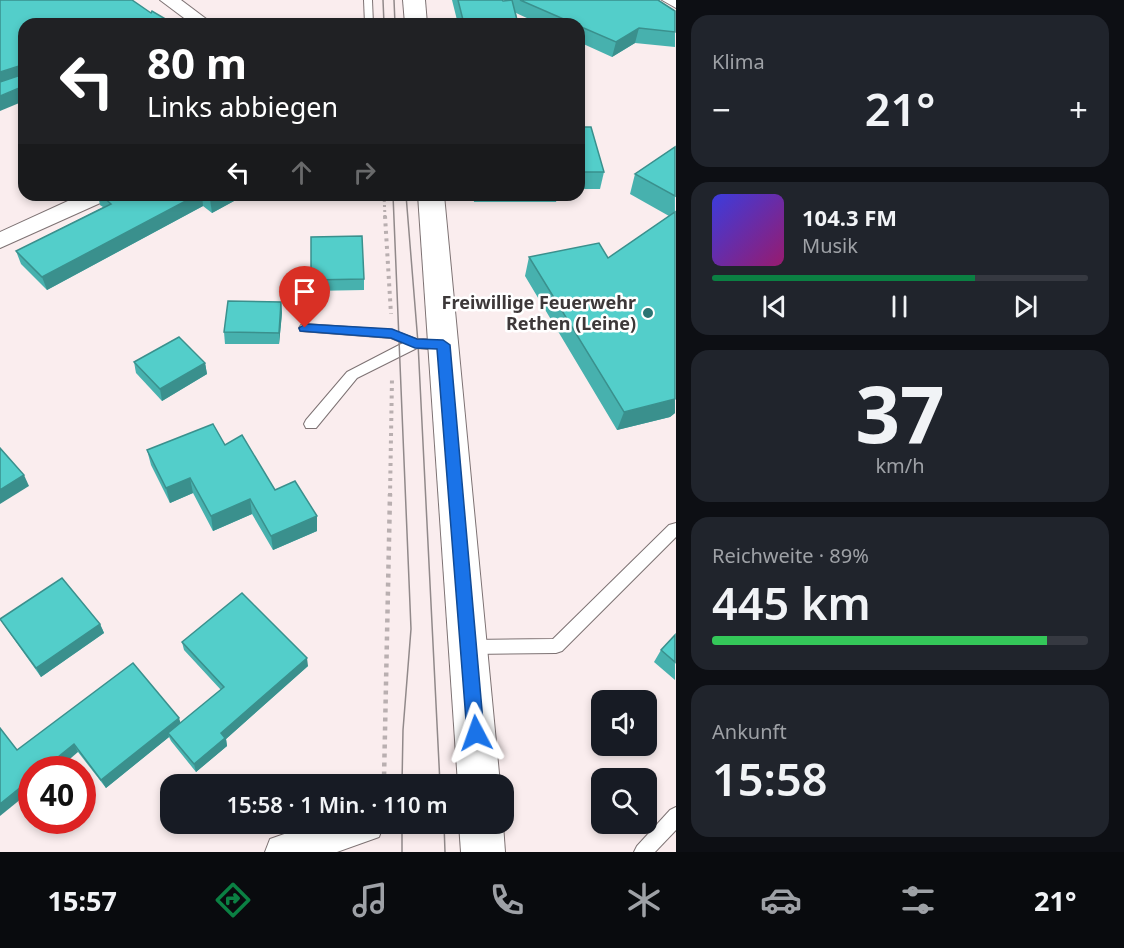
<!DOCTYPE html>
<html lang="de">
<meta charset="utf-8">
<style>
:root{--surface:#171b24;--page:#20242c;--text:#f1f3f6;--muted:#9ea1a6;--line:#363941;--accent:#0b8043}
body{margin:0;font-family:"Noto Sans",sans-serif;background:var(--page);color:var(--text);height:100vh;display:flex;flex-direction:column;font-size:22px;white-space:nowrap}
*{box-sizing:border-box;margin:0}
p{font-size:20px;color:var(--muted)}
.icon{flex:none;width:33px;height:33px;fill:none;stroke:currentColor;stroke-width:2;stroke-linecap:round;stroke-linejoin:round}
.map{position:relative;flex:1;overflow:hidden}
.panel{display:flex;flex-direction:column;gap:15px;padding:15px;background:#0d0f14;width:448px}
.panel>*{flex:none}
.guide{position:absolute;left:18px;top:18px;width:567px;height:183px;border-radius:18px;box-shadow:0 3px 9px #0003;background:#202124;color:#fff;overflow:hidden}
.controls{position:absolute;left:591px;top:690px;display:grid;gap:12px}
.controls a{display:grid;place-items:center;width:66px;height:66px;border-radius:12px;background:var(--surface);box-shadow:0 3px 9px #0003;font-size:30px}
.speed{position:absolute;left:18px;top:756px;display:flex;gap:12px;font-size:30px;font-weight:700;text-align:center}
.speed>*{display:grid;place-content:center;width:78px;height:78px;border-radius:50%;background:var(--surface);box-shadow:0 3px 9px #0003;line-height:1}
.speed .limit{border:9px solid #d22;background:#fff;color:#111}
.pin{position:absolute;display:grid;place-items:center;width:51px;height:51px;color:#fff;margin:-62px -26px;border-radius:50% 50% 50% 0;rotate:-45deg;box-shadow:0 0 6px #0007}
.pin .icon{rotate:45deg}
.me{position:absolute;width:66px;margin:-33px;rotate:356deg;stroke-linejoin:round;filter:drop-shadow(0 0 4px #0008)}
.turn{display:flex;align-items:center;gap:21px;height:126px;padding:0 30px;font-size:27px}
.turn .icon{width:78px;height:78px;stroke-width:2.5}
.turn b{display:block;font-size:42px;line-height:51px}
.lanes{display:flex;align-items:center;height:57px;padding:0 30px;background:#0003;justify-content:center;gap:30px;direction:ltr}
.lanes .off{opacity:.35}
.big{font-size:45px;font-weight:600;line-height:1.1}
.panel .tile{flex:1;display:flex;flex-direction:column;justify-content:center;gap:9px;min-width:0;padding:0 21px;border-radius:18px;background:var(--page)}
.panel .dial{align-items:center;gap:0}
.dial b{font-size:78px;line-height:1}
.song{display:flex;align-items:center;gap:18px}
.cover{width:72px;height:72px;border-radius:9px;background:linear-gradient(135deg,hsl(240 70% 55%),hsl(320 70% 35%))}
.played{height:6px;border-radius:3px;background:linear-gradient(90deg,var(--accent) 70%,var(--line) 70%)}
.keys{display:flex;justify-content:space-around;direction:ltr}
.heat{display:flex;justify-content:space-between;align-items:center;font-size:33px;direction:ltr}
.charge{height:9px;border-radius:4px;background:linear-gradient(90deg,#34c759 89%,var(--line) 0)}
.trip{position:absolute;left:160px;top:774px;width:354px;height:60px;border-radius:18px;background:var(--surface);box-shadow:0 3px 9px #0003;font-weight:600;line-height:60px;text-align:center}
.tab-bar{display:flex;height:96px;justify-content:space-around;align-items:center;background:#090b0e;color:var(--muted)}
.tab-bar .icon{width:42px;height:42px}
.tab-bar .active{color:var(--accent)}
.tab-bar b{font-size:27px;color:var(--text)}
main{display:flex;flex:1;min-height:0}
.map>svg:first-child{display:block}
</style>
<main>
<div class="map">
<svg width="676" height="852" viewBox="0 0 676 852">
<rect width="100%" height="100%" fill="#faedee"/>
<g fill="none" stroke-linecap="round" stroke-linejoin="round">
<defs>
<g id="lane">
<path d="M364 0H372L373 24H365Z"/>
<path d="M193 14 197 17C190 24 181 24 172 24Z"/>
<path d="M305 324 392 330 416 339 443 340 449 345 443 350 417 348 357 378 316 428H306L304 424 306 420 347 372 403 343 391 338 301 331 299 328 301 325Z"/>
<path d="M676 523V537L562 651 556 653 470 654 464 652 462 647 464 642 470 640 553 639 669 525Z"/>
<path d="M676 807V830L655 852H634L637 846 670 810Z"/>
</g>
<g id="street">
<path d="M160 0H181L213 24H192Z"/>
<path d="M662 0H676V8Z"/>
<path d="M81 195H110L107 200 0 248V232Z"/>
<path d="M313 824H384L379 837 337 852H265L270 839Z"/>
</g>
<g id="secondary">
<path d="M403 0H425L427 24H405Z"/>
<path d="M418 195H444L500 784H458Z"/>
<path d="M459 824H503L505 852H461Z"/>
</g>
</defs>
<use href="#lane" stroke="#7d7273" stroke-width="2"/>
<use href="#street" stroke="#7d7273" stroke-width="2"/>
<use href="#secondary" stroke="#7d7273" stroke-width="2"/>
<path stroke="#b9afb0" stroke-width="3" stroke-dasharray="2 3" stroke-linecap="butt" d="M384 195 385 217"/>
<g stroke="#b9afb0" stroke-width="4" stroke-dasharray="3 4.5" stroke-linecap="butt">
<path d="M385 216 391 314"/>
<path d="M390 496 392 378"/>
</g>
<path stroke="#b9afb0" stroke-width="4.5" stroke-dasharray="4 5" stroke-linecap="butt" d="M361 784 384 779 390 494"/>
<use href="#lane" fill="#fff" fill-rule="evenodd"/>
<use href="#street" fill="#fff" fill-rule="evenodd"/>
<use href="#secondary" fill="#fff" fill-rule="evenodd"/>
<g stroke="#91898a" stroke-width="1.5">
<path d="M383 0 384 24"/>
<path d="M394 0 395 24"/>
<path d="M393 195 411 629 403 730 402 784"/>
<path d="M406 195 418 343 440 784"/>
<path d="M402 824V852"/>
<path d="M444 824 445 852"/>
</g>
</g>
<g fill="#47b1ae">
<path d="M452 0H502L503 1 513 0H658L675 11V47L635 43 612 57 579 42V24H540L516 13 518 24H458Z"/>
<path d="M579 127 604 172 600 189H579Z"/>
<path d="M675 147V413L670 417 617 430 525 276 529 257 608 258 669 216 630 194 635 174Z"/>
<path d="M98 195H245L212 213 203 206 47 290 21 264 16 251 103 207 100 205Z"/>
<path d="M473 195H558L556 202H474Z"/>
<path d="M364 279V290L311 291V280Z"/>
<path d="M281 302 282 313 279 344H225L224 332Z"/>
<path d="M134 362 205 363 207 374 162 401 136 373Z"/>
<path d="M225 445 275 490 317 531 273 550 252 514 213 531 193 493 170 503 151 465 147 450Z"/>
<path d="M0 619 100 624 104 633 41 677 6 628Z"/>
<path d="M675 635V680L654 662 661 650Z"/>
<path d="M182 642 308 666 226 739 227 746 196 772 171 741 169 737 106 788 78 752 17 750 181 723 221 690 184 650Z"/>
</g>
<g fill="#3a908d">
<path d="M639 28 635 43 612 57 616 42Z"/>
<path d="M22 65 24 74 0 87V72Z"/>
<path d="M24 86V101L0 111V96Z"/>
<path d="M197 195H202L203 206 47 290 42 277Z"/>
<path d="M218 195H245L212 213 210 199Z"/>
<path d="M281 302 282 313 279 344V333Z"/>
<path d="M205 363 207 374 162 401 160 389Z"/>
<path d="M675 399V413L670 417 617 430 624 412Z"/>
<path d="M24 475 29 486 0 504V490Z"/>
<path d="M190 478 193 493 170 503 166 488Z"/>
<path d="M250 499 252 514 213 531 211 516Z"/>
<path d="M317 516V531L273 550 271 536Z"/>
<path d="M100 624 104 633 41 677 36 668Z"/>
<path d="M307 658 308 666 226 739 227 746 196 772 194 764 221 733Z"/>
<path d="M179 718 182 727 168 733 169 737 106 788 101 780Z"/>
<path d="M74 744 78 752 57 770H42Z"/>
<path d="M32 778V790L0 816V804Z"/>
</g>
<g fill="#53ceca" stroke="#3a908d" stroke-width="1.5">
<path d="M0 0H132L151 13 152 11 174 24H24V86L0 96V82L21 75 22 65 0 72Z"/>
<path d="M458 0H502L503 1 512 0 518 24H464Z"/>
<path d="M520 0H658L675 11V32L639 28 616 42 579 26V24H575Z"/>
<path d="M579 127H591L604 172H579Z"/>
<path d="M675 147V196L635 174Z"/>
<path d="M101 195H197L42 277 16 251 111 204Z"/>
<path d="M205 195H218L210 199Z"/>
<path d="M675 212V399L624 412 529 257 599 243 608 258Z"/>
<path d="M362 236 364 279 311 280V237Z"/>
<path d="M228 301 281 302 279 333 224 332Z"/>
<path d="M179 337 205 363 160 389 134 362Z"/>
<path d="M213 424 225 445 242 435 275 490 295 481 317 516 271 536 250 499 211 516 190 478 166 488 147 450Z"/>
<path d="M0 448 24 475 0 490Z"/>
<path d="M62 578 100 624 36 668 0 619Z"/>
<path d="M242 593 307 658 221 733 225 738 194 764 168 733 224 687 182 642Z"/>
<path d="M675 635V662L661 650Z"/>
<path d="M133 663 179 718 101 780 74 744 42 770H32V778L0 804V728L17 750Z"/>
</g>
<path fill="#1a73e8" stroke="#114b97" stroke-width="1.5" d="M305 324 392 329 417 339 443 340 450 345 484 733 482 739 476 741 470 739 467 733 437 349 415 348 391 338 300 331 299 328Z"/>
<circle fill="#2a7472" stroke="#fff" stroke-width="2" cx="648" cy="313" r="6"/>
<g text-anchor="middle" stroke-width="5" stroke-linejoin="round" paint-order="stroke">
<g font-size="18" font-weight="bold" fill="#3d3839" stroke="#fff" text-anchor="end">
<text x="636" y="309">Freiwillige Feuerwehr<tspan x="636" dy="21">Rethen (Leine)</tspan></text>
</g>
</g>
</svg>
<div class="controls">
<a><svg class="icon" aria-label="sound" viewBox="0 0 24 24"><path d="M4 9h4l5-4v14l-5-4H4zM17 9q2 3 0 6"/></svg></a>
<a><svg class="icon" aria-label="search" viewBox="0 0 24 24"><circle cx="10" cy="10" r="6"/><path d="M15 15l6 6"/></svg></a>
</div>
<div class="speed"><div class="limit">40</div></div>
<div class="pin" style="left:305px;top:328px;background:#d93025"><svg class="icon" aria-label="arrive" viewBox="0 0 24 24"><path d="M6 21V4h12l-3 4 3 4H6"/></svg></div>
<svg class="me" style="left:476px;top:733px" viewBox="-20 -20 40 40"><path d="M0-17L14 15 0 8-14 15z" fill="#1a73e8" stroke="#fff" stroke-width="4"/></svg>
<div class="trip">15:58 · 1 Min. · 110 m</div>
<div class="guide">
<div class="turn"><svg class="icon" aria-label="left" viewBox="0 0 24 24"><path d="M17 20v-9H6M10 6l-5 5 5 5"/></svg><div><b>80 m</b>Links abbiegen</div></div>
<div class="lanes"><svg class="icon" aria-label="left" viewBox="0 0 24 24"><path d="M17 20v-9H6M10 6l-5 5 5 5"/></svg><svg class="icon off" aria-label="ahead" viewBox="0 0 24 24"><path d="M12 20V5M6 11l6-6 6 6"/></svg><svg class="icon off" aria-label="right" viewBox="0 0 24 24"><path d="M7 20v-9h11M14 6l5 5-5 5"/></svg></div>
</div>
</div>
<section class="panel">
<div class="tile"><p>Klima</p>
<div class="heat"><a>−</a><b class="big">21°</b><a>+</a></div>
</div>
<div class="tile">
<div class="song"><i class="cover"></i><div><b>104.3 FM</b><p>Musik</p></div></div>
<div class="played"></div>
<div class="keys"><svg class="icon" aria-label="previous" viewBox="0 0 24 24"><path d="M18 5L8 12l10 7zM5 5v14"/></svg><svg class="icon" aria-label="pause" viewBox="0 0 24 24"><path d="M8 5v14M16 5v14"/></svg><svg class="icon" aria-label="next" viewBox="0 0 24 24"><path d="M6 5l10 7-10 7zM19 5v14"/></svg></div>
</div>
<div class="tile dial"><b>37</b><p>km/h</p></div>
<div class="tile"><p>Reichweite · 89%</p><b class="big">445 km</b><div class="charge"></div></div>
<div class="tile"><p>Ankunft</p><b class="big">15:58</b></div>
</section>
</main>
<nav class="tab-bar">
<b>15:57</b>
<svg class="icon active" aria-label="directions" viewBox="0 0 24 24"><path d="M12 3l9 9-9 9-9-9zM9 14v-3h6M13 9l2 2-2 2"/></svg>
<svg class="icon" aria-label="music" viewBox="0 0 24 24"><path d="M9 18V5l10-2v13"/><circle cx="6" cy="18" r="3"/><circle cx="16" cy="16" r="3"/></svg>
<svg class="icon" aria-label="phone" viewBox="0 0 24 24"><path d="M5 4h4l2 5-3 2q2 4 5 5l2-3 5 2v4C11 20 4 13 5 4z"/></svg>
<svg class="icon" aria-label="climate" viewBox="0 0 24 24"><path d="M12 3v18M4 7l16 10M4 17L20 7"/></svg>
<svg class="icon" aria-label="car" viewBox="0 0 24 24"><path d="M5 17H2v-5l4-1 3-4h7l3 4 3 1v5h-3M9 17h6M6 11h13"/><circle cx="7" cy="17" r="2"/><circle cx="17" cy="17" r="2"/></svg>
<svg class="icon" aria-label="filters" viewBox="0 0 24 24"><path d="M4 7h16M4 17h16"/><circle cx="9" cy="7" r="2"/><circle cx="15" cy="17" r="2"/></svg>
<b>21°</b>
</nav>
